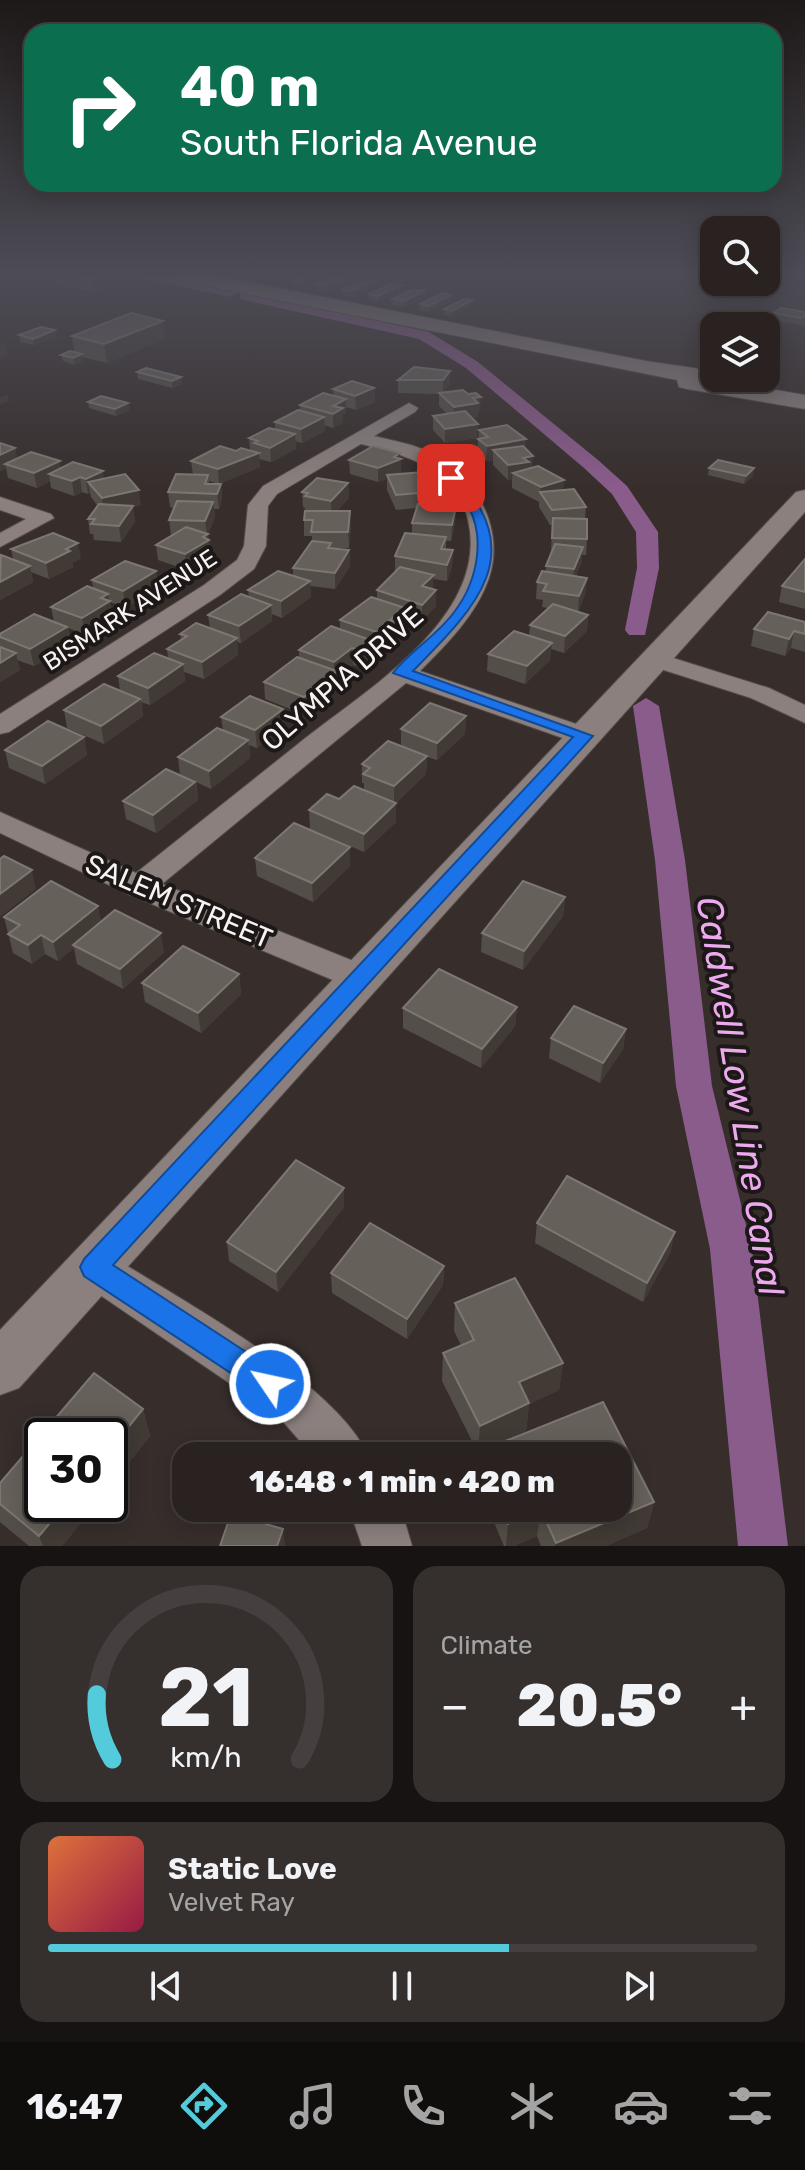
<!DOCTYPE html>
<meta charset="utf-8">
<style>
:root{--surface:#292221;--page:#352f2e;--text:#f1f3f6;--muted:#a5a4a5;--line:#453f3f;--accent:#53cbdb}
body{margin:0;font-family:Rubik,sans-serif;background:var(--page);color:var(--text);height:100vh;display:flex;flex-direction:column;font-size:30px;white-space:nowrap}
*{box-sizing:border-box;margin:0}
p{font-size:26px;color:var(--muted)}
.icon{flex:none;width:44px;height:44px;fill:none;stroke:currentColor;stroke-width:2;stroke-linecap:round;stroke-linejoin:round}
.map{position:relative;height:1546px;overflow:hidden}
.panel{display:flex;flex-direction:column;gap:20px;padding:20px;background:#171312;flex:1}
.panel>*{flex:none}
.banner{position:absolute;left:24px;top:24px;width:758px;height:168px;border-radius:24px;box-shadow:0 4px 20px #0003,0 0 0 2px var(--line);background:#0b6e4f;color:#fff;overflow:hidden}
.fabs{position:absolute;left:700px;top:216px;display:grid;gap:16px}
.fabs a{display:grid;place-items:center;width:80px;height:80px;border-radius:16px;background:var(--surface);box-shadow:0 4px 20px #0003,0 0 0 2px var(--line);font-size:40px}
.speed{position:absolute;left:24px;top:1418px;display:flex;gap:16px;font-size:40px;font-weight:700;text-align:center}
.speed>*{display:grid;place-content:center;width:104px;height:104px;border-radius:50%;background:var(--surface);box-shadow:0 4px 20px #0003,0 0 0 2px var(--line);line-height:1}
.speed .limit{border:4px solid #111;border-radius:12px;background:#fff;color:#111}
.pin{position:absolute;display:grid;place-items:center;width:68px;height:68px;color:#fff;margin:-34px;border-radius:16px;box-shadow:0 4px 12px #0006}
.me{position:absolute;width:88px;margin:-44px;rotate:304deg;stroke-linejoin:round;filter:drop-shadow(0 0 6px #0008)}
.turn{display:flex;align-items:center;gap:28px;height:168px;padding:0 24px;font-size:36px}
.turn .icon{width:104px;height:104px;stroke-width:2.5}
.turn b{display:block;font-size:56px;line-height:68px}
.big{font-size:60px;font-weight:800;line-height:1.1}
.panel .tile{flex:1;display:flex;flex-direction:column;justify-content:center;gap:12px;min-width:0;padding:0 28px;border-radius:24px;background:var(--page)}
.panel .dial{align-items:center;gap:0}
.dial svg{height:208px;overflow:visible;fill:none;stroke:var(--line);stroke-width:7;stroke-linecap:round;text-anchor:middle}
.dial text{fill:var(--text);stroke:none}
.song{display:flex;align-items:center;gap:24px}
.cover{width:96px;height:96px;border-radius:12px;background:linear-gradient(135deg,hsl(20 70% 55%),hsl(340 70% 35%))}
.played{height:8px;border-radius:4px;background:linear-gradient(90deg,var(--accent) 65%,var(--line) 65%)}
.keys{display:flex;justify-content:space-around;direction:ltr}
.heat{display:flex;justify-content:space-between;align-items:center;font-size:44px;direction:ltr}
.panel .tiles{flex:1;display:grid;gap:20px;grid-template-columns:1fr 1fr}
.tile:last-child{grid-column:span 2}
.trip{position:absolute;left:172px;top:1442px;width:460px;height:80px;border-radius:24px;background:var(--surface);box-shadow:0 4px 20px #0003,0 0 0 2px var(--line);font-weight:800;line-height:80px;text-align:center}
.menu{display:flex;height:128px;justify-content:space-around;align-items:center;background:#100e0d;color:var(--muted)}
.menu .icon{width:56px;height:56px}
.menu .current{color:var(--accent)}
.menu b{font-size:36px;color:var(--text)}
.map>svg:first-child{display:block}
</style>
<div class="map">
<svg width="805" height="1546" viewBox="0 0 805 1546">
<rect width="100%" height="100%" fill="#372e2c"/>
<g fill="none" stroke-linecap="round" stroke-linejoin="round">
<g fill="#8a5c8b" fill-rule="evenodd">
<path d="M114 272H143L237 293 230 297Z"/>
<path d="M245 292 429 332 478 362 598 460 627 486 658 532 659 568 645 635H629L625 630 637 568 636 532 612 494 584 468 466 368 419 339 240 299V293Z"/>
<path d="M646 698 659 706 685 860 712 1086 752 1249 788 1546H738L710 1249 676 1086 655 860 633 706Z"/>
</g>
<defs>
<g id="minor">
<path d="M409 403 418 408 415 412 374 436C394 441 415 444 433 454 477 476 505 530 489 578 477 614 447 644 420 671L594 730 597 736 594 742H574L406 683 162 884 371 968 376 977 371 986 359 989 347 986 128 894 0 833V812L136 873C190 830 244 787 298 744 362 692 491 618 468 520 456 469 406 455 361 444L277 494 268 506 266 546 254 569 220 595 9 732 0 734V714L204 585 237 560 244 546 248 505 263 486Z"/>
<path d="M0 497 51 514 54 518 0 547V533L26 519 0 510Z"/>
<path d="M654 652 769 688 805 705V723L751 698 645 664 642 659 645 654Z"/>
<path d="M93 1248 108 1254C177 1298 337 1383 368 1456H313L279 1417 78 1280 72 1267 78 1254Z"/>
<path d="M349 1508H401L412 1546H362Z"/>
</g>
<path id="tertiary" d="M805 490V512L19 1388 0 1395V1330L796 492Z"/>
<path id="secondary" d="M157 272H197L646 361 714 371V378H726L724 381 805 395V409L687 389 679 387 677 380 167 278Z"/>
</defs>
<use href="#minor" stroke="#534c49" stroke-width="2"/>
<use href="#tertiary" stroke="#534c49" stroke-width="2"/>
<use href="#secondary" stroke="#534c49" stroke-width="2"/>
<use href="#minor" fill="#8b807e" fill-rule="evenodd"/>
<use href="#tertiary" fill="#8b807e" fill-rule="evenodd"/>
<use href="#secondary" fill="#8b807e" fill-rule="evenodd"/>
</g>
<g fill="#544e48">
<path d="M95 272 108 286 93 291 57 285 55 274Z"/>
<path d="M309 272H325V276L300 287 292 285V279Z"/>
<path d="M350 275V281L326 292 318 290V284Z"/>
<path d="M375 280V286L351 297 342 295V289Z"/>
<path d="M402 291 378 302 369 300V294Z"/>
<path d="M451 295V301L429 312 420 310V304Z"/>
<path d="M426 296 404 307 392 305V299Z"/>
<path d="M472 300V306L452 317 444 315V309Z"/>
<path d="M805 312V327L801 326 802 323 800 325 772 320 774 313Z"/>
<path d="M163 321 165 339 107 363 82 357 83 361 74 365 63 361 61 355 74 352 72 336Z"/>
<path d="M19 335 56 337 34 345 20 342Z"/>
<path d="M450 371V384L444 392 480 411H478V417L472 418 477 438 445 443 433 430V416L447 414 439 406V394L398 393V380Z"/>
<path d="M137 372 181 377 182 384 172 388 138 379Z"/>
<path d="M374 388 375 402 356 410 346 407V413L343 414V422L333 428 324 425 325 431 302 443 295 441 296 449 271 462 259 459 260 467 219 484 209 481V484H221L222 499 219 509H214L215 517 208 534 211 555 187 570 158 560 156 545 172 535H171L169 520 174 508 170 507 168 492 193 475 191 461 236 451 250 450 249 438 275 429V422L300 410V405L333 396V389Z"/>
<path d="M88 402 128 403 129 410 116 416 89 408Z"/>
<path d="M479 430 526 439V449L532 467 586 507 585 519 587 539 586 555H582L581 563 576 576 587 578 585 594 578 612 588 615 587 631 564 653 551 649 550 660 525 684 487 671 488 654 529 636 530 625 548 608 542 607 543 600 536 599 537 582 546 572V566L551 553 552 525H550L539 507V502L512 488V479L508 480 493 465V460L486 461 477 453Z"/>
<path d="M0 443 15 448 17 458 104 479 141 505 133 507 135 522 121 542 94 540 93 534H90L88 519 97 505 91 497 90 493 88 494 82 492 74 496 51 488 50 481 37 488 8 478 6 468 0 471Z"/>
<path d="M400 453 401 474 441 491V505L456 506 455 522 451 541H446V549L453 550 452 566 447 581 433 579V589L436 606 422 621 405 615V625L400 629V640L385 652 376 649V659L363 668 353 665 337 677 338 689 305 715 265 699 264 682 299 658V650L340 629V620L377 599V590L395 572V556L412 534V523L416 508 396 510 387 490V479L378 482 350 474 349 460Z"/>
<path d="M709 468 753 476 744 484 708 475Z"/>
<path d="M348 483 349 498 337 511 351 526 349 548H331L349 550 350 566 335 589 310 586 311 597 282 618 272 614V621L241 643 237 642 238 655 204 679 184 672 185 681 150 705 141 702 143 716 104 744 67 728 64 710 120 691 118 676 168 658 167 649 181 640 180 634 210 628 208 615 249 597 248 590 293 576V568L312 541V536H304V520L305 508 303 507 302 492Z"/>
<path d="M11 549 81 558 72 563 73 567 49 579 31 572 33 582 0 600V556L13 559Z"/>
<path d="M805 559V609L779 602 782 586Z"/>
<path d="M156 571 158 588 126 608 110 602 112 618 85 635 68 628 70 644 34 666 17 660 20 670 0 682V634L54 622 51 607 93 588 92 580Z"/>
<path d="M805 622V652L791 648 785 656 751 646 754 629Z"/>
<path d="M466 716 465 734 437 760 427 757 426 774 396 803V822L364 852 310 829 309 810 364 790V783H362V764L401 746V729Z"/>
<path d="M221 717 284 726 257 748 249 745 250 758 211 789 196 782 198 800 156 833 126 819 123 801 180 775 178 757 223 730Z"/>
<path d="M84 737 87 755 45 784 9 768 5 750Z"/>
<path d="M255 858 350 866 313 902 257 876Z"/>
<path d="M565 897 563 916 523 970 481 952 482 933Z"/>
<path d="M4 917 102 921 164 952 123 989 77 964 74 948 58 961 45 954 32 964 13 953Z"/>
<path d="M239 974 241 994 201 1033 145 1002 142 983Z"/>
<path d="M517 1007 515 1026 481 1068 403 1028V1008Z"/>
<path d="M626 1029 623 1049 600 1083 549 1058 551 1038Z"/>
<path d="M344 1188V1207L278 1292 229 1261 227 1242Z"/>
<path d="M537 1223 671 1251 643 1302 535 1243Z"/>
<path d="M444 1266 443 1285 407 1339 332 1293 331 1273Z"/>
<path d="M515 1278 563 1363 559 1390 529 1404 526 1431 495 1445 603 1402 654 1502 647 1528 606 1546H541L537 1536 514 1546H504L488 1508H618V1456H478V1453L442 1381 443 1353 461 1345 454 1331 455 1303Z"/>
<path d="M94 1373 143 1409 150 1436 110 1486V1436H42V1504H96L62 1546H29L0 1522V1483Z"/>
</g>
<g fill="#413a35">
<path d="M321 272H325V276L300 287V281Z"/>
<path d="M106 274 108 286 93 291 91 280Z"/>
<path d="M350 275V281L326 292V286Z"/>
<path d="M375 280V286L351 297V291Z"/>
<path d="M402 285V291L378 302V296Z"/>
<path d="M426 290V296L404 307V301Z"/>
<path d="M451 295V301L429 312V306Z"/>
<path d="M472 300V306L452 317V311Z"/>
<path d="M163 321 165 339 107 363 104 344Z"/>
<path d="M55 330 56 337 34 345 33 339Z"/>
<path d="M6 342 8 355 0 358V345Z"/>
<path d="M82 354 83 361 74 365 73 358Z"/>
<path d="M450 371V384L443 394V380Z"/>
<path d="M181 377 182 384 172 388V381Z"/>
<path d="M374 388 375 402 356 410 355 396Z"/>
<path d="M7 394 9 401 0 405V397Z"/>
<path d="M481 397 480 411H478V417L453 420 454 407 473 398Z"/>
<path d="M346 399V413L343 414V422L333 428V406Z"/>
<path d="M128 403 129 410 116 416 115 409Z"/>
<path d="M324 417 325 431 302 443 301 429Z"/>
<path d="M478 424 477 438 445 443V429Z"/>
<path d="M295 434 296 449 271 462 270 448Z"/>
<path d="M526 439V454L493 450V460L486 461 487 446Z"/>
<path d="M15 448 18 462 5 464 6 468 0 471V455Z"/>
<path d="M259 453 260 467 219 484 218 469Z"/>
<path d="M400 453 401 474 387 475V479L378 482V468Z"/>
<path d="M533 456 532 471 513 473 512 479 508 480V465L523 458Z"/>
<path d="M60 461 62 476 49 474 50 481 37 488 34 473Z"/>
<path d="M754 468 753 476 744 484 746 476Z"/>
<path d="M103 471 105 486 88 482 90 493 88 494 86 479Z"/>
<path d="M80 477 82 492 74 496 72 481Z"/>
<path d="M564 480 563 495 540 492 541 487Z"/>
<path d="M348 483 349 498 332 516 331 501Z"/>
<path d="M221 484 222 499 219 509 217 494Z"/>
<path d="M139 490 141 505 133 507 135 522 121 542 119 526 104 513 102 498Z"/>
<path d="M213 502 215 517 208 534 211 555 187 570 185 554 207 535 205 521Z"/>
<path d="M456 506 455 522 451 541 452 525Z"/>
<path d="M350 511 351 526 349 548 348 532Z"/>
<path d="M78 543 81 558 72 563 73 567 49 579 46 563 66 549Z"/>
<path d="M583 547 581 563 573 585 574 569Z"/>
<path d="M349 550 350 566 335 589V573Z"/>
<path d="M453 550 452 566 447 581V565Z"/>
<path d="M30 566 33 582 0 600V582Z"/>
<path d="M156 571 158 588 126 608 123 591Z"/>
<path d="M434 575 433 591 422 586Z"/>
<path d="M587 578 585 594 578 613 579 596Z"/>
<path d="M310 581 311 597 282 618 281 601Z"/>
<path d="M436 590V606L422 621V605Z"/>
<path d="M108 594 112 618 85 635 82 618 101 598Z"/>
<path d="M271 605 272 621 241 643 239 626Z"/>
<path d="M405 608V625L400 629V640L385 652V635L390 620Z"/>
<path d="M588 615 587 631 564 653 565 636Z"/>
<path d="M67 627 70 644 34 666 30 649Z"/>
<path d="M794 631 791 648 785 656 789 639Z"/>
<path d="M237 638 238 655 204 679 202 662Z"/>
<path d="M376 642V659L363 668V651Z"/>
<path d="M552 643 550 660 525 684 527 666Z"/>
<path d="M352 648 353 665 337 677 338 689 305 715 304 697 334 674V662Z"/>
<path d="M16 653 20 670 0 682V663Z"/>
<path d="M183 664 185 681 150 705 148 688Z"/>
<path d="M140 699 143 716 104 744 101 726Z"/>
<path d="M283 709 284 726 257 748 255 730Z"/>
<path d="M466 716 465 734 437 760V743Z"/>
<path d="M84 737 87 755 45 784 42 766Z"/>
<path d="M248 740 250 758 211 789 209 771Z"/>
<path d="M427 756 426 774 394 805V786Z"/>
<path d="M195 782 198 800 156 833 153 815Z"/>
<path d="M396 803V822L364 852V834Z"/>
<path d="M350 847V866L313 902 312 883Z"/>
<path d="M32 870 36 889 0 917V894Z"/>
<path d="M565 897 563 916 523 970 524 951Z"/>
<path d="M98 906 102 925 73 945 74 948 58 961 53 942Z"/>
<path d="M161 933 164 952 123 989 120 969Z"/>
<path d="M41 935 45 954 32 964 28 945Z"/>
<path d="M239 974 241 994 201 1033 198 1013Z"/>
<path d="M517 1007 515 1026 481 1068 482 1049Z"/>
<path d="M626 1029 623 1049 600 1083 603 1063Z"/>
<path d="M344 1188V1207L278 1292 276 1272Z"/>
<path d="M675 1232 671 1251 643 1302 647 1283Z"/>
<path d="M444 1266 443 1285 407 1339V1319Z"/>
<path d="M563 1363 559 1390 529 1404 526 1431 478 1453 480 1426 519 1382Z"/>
<path d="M143 1409 150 1436 110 1486V1450Z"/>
<path d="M654 1502 647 1528 606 1546H555L556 1543Z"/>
<path d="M66 1504H96L62 1546H43L39 1536Z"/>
<path d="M541 1510 537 1536 514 1546H506L508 1524Z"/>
<path d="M283 1529 285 1546H277Z"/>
</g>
<g fill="#66605a" stroke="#7d7772" stroke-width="2">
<path d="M60 272H95L106 274 91 280 55 274Z"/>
<path d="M309 272H321L300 281 292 279Z"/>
<path d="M341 274 350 275 326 286 318 284Z"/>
<path d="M367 278 375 280 351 291 342 289Z"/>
<path d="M393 283 402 285 378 296 369 294Z"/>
<path d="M411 290H426L404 301 392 299Z"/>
<path d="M442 293 451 295 429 306 420 304Z"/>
<path d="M464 299 472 300 452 311 444 309Z"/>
<path d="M781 308 805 312V316L801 318 774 313Z"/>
<path d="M131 313 163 321 104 344 72 336Z"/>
<path d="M41 327 55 330 33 339 19 335Z"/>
<path d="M70 351 82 354 73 358 61 355Z"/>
<path d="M414 367 450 371 443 380H398Z"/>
<path d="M146 368 181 377 172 381 137 372Z"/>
<path d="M352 381 374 388 355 396 333 389Z"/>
<path d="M463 390 468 394 476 393 481 397 473 398 478 403 454 407 439 393Z"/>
<path d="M323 393 346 399 333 406 343 408 333 414 300 405Z"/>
<path d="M101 396 128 403 115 409 88 402Z"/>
<path d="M298 410 324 417 301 429 275 422Z"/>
<path d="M465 411 478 424 445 429 433 416Z"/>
<path d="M507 425 526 439 487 446 478 439 488 437 479 430Z"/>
<path d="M269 428 295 434 270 448 254 443 258 441 249 438Z"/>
<path d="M0 443 15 448 0 455Z"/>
<path d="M220 446 236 451 241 448 259 453 218 469 191 461Z"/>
<path d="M373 446 400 453 394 457 401 459 378 468 349 460Z"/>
<path d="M523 446 533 456 523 458 529 462 508 465 493 450Z"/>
<path d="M31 452 60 461 34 473 5 464Z"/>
<path d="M718 460 754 468 746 476 709 468Z"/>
<path d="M73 462 103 471 86 479 80 477 72 481 49 474Z"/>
<path d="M538 466 564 480 541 487 513 473Z"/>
<path d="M424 472 441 491 396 495 387 475Z"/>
<path d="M125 474 139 490 102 498 88 482Z"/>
<path d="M176 474 208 475 205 484H221L217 494 168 492Z"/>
<path d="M317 478 348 483 331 501 305 496 308 493 302 492Z"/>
<path d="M574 489 586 507 552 510 540 492Z"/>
<path d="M177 501 213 502 205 521 169 520Z"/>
<path d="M99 504 133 506 119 526 91 524 95 519H88Z"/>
<path d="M418 504 456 506 452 525 412 523Z"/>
<path d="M305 511H350L348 532H311L313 520H304Z"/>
<path d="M553 518 587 519V539L552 538Z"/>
<path d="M186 527 208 534 203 537 209 540 185 554 156 545Z"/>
<path d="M53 533 78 543 66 549 70 551 46 563 11 549Z"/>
<path d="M405 533 446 537 441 549 453 550 447 565 395 556Z"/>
<path d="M312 541 331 543 328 548 349 550 335 573 293 568Z"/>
<path d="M555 544 583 547 574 569 546 566Z"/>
<path d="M1 555 30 566 0 582Z"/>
<path d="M805 559V592L782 586Z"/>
<path d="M125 561 156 571 123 591 92 580Z"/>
<path d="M400 567 434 575 422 586 436 590 422 605 377 590Z"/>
<path d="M278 571 310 581 281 601 248 590Z"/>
<path d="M542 571 587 578 579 596 543 591 547 584 537 582Z"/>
<path d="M87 586 108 594 101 598 110 601 82 618 51 607Z"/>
<path d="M241 594 271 605 239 626 208 615Z"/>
<path d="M371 597 405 608 390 620 400 623 385 635 340 620Z"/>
<path d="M553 604 588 615 565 636 530 625Z"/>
<path d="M768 612 805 622V634L794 631 789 639 754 629Z"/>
<path d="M34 614 67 627 30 649 0 637V634Z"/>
<path d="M196 623 237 638 202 662 167 649 187 636 180 634Z"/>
<path d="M331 626 376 642 363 651 352 648 334 662 299 650Z"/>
<path d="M514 631 552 643 527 666 488 654Z"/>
<path d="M0 647 16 653 0 663Z"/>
<path d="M154 653 183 664 148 688 118 676Z"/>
<path d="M297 657 337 671 304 697 264 682Z"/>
<path d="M104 684 140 699 101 726 64 710Z"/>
<path d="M250 696 283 709 255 730 221 717Z"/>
<path d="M430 703 466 716 437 743 401 729Z"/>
<path d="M48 721 84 737 42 766 5 750Z"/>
<path d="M217 728 248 740 209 771 178 757Z"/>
<path d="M388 741 427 756 394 786 363 774 370 768 362 764Z"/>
<path d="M166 769 195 782 153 815 123 801Z"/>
<path d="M354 786 396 803 364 834 309 810 327 794 339 799Z"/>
<path d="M294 823 350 847 312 883 255 858Z"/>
<path d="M4 856 32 870 0 894V859Z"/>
<path d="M51 881 98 906 53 942 41 935 28 945 8 934 20 925 4 917Z"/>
<path d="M523 881 565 897 524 951 482 933Z"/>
<path d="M115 910 161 933 120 969 73 945Z"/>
<path d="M183 946 239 974 198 1013 142 983Z"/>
<path d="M439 969 517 1007 482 1049 403 1008Z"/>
<path d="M574 1006 626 1029 603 1063 551 1038Z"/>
<path d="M296 1160 344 1188 276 1272 227 1242Z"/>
<path d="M567 1176 675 1232 647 1283 537 1223Z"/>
<path d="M370 1223 444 1266 407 1319 331 1273Z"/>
<path d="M515 1278 563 1363 519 1382 529 1403 480 1426 443 1353 474 1340 455 1303Z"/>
<path d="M94 1373 143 1409 110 1450V1436H42V1504H66L39 1536 0 1504V1483Z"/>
<path d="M603 1402 654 1502 556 1543 541 1510 508 1524 502 1508H618V1456H480L478 1452Z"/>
<path d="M231 1514 283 1529 277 1546H220Z"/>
</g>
<linearGradient id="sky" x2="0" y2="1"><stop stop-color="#1e1918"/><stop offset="0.56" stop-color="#4d4c56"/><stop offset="1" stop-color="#4d4c56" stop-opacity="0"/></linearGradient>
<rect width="805" height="489" fill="url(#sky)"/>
<path fill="#1a73e8" stroke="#114b97" stroke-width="2" d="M447 475H455C531 555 474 609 413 671L593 736 113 1265 280 1374 284 1384 280 1394 270 1399 84 1276 80 1267 84 1259 573 737 393 673C411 650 438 635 455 611 478 580 487 534 465 501 460 493 451 486 445 478Z"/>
<g text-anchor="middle" stroke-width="8" stroke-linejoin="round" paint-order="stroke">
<g font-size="24" fill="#f8f2f1" stroke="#1c1817">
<text transform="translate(130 610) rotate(-33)" y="8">BISMARK AVENUE</text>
</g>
<g font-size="28" fill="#f8f2f1" stroke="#1c1817">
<text transform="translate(342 678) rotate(-41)" y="10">OLYMPIA DRIVE</text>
<text transform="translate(179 901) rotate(23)" y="10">SALEM STREET</text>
</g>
<g font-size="36" font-style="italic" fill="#eda9ee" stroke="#1c1817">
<text transform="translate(741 1096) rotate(81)" y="13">Caldwell Low Line Canal</text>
</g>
</g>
</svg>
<div class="fabs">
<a><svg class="icon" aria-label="search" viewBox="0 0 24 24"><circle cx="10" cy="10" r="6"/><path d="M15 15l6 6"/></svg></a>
<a><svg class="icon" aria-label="layers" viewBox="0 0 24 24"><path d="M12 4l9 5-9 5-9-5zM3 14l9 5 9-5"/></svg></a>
</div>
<div class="speed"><div class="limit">30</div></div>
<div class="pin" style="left:451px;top:478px;background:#d93025"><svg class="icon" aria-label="arrive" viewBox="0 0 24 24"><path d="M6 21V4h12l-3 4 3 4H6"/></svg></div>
<svg class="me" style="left:270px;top:1384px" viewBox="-20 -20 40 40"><circle r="17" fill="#1a73e8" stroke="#fff" stroke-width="3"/><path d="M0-11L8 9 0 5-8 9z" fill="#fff"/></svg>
<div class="trip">16:48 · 1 min · 420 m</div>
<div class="banner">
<div class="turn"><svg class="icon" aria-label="right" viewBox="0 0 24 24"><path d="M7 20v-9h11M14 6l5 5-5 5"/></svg><div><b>40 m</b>South Florida Avenue</div></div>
</div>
</div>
<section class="panel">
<div class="tiles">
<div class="tile dial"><svg viewBox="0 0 100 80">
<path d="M14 69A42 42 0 1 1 86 69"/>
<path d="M14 69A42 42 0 0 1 8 44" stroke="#53cbdb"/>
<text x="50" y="56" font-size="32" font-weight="700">21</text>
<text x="50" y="72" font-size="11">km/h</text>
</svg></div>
<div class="tile"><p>Climate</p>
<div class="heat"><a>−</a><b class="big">20.5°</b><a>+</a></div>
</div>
<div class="tile">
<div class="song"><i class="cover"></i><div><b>Static Love</b><p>Velvet Ray</p></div></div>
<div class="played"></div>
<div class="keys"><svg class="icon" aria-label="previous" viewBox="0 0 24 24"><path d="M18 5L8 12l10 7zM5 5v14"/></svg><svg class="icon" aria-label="pause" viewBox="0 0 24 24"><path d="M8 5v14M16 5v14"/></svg><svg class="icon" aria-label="next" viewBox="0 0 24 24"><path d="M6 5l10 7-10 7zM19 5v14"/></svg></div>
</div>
</div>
</section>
<nav class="menu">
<b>16:47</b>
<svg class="icon current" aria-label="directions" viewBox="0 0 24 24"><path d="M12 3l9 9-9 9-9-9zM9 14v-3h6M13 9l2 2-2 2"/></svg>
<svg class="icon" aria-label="music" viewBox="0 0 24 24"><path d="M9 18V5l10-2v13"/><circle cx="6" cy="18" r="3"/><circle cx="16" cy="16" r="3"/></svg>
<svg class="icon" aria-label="phone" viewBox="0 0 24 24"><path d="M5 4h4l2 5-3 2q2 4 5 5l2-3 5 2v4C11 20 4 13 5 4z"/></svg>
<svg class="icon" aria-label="climate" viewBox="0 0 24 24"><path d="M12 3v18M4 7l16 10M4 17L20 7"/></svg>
<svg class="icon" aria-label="car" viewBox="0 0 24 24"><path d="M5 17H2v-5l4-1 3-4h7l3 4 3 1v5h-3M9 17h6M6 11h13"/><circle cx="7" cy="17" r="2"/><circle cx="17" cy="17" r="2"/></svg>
<svg class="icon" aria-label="filters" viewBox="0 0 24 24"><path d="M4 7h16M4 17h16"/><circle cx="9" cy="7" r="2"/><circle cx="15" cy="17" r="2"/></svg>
</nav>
